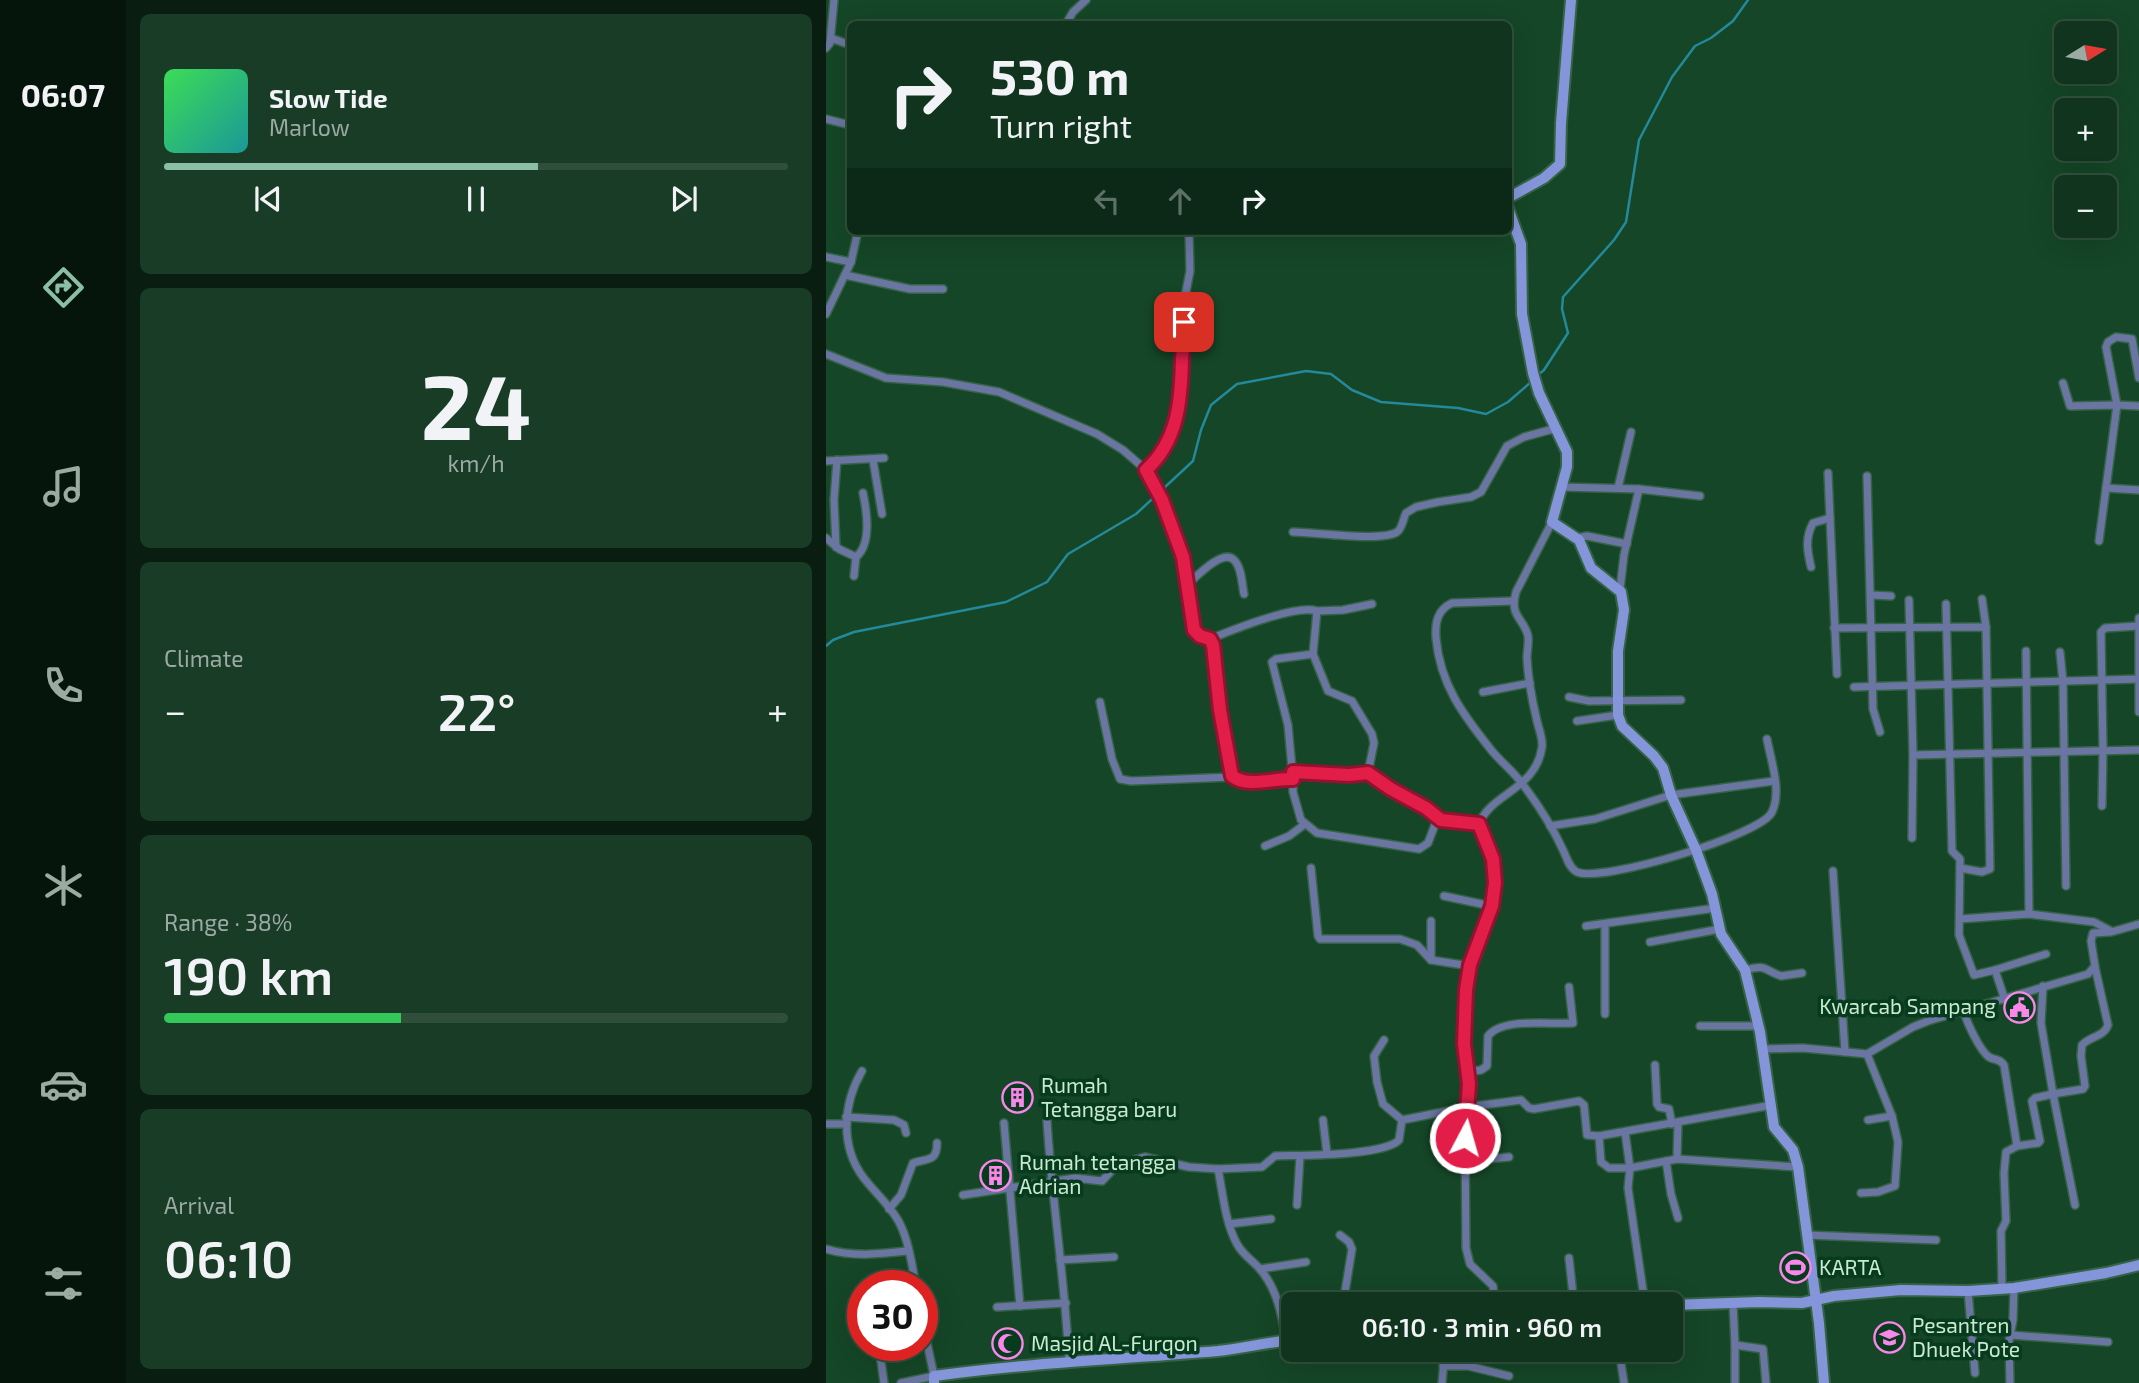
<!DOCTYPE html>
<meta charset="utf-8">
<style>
:root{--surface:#10341d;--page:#193c26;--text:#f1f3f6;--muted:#9caaa4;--line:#304f3b;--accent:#8abfa5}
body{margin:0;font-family:"Exo 2",sans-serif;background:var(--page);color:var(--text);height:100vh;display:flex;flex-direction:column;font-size:26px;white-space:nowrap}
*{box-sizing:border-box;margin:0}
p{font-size:23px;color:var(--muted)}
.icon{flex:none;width:38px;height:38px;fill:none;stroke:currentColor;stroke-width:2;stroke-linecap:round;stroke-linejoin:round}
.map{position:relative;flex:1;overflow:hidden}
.drawer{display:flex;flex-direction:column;gap:14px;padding:14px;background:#091d10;width:700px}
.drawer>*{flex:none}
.top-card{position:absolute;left:21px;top:21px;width:665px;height:214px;border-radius:10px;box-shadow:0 7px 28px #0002,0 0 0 2px var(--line);background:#10341d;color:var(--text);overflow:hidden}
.needle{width:46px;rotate:79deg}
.controls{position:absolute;left:1228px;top:21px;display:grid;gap:14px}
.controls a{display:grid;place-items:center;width:63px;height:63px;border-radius:10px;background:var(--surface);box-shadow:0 7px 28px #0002,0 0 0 2px var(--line);font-size:35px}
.speed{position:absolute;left:21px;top:1270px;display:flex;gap:14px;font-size:35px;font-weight:700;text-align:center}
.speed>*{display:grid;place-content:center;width:91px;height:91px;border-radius:50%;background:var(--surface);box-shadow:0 7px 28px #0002,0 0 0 2px var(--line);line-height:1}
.speed .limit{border:10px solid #d22;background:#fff;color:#111}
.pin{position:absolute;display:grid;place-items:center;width:60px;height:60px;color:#fff;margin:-30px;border-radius:14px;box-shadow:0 4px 10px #0006}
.me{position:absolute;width:77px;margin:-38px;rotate:6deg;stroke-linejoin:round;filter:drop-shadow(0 0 5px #0008)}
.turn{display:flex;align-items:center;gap:24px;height:147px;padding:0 28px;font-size:32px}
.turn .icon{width:91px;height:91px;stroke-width:2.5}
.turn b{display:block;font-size:49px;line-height:60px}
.lanes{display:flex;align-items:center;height:66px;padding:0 28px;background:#0003;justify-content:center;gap:35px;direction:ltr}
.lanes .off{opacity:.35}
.big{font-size:52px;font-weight:600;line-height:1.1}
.drawer .widget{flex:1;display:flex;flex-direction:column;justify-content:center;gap:10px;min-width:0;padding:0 24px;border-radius:10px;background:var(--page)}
.drawer .dial{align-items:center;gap:0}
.dial b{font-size:91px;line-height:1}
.song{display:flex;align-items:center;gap:21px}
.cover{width:84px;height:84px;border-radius:10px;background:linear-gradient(135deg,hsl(130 70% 55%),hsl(180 70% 35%))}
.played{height:7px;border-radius:4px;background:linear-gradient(90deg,var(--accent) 60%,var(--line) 60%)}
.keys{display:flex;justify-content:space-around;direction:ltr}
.heat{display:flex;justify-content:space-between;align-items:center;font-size:38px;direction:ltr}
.charge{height:10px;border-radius:5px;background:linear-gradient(90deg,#34c759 38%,var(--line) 0)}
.trip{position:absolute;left:455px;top:1292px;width:402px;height:70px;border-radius:10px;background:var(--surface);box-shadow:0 7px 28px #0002,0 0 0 2px var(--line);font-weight:600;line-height:70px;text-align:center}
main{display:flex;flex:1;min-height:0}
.menu{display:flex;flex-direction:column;width:126px;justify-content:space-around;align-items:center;background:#06150c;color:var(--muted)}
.menu .icon{width:49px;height:49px}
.menu .selected{color:var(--accent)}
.menu b{font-size:32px;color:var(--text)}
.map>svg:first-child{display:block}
</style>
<main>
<nav class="menu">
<b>06:07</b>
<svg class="icon selected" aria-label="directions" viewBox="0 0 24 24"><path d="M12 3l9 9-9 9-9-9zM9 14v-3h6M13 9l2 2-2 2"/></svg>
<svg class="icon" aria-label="music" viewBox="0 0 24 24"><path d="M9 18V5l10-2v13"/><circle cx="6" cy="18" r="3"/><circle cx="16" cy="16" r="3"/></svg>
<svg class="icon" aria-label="phone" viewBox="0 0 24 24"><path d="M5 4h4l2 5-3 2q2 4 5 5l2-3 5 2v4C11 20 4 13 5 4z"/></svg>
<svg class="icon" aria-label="climate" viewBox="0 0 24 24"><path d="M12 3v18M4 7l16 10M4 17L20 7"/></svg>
<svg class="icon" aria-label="car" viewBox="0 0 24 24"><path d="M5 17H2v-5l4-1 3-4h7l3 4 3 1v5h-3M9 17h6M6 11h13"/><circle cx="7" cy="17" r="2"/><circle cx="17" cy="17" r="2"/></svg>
<svg class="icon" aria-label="filters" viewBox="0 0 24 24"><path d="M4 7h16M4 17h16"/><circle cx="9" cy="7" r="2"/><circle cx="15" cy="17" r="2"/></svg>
</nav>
<section class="drawer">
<div class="widget">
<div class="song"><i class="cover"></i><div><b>Slow Tide</b><p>Marlow</p></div></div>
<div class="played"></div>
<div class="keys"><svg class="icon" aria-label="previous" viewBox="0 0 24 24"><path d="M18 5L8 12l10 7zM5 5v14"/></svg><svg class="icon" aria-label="pause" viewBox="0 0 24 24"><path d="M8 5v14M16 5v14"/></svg><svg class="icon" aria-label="next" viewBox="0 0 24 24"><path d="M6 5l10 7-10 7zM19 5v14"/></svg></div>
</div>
<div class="widget dial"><b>24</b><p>km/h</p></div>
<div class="widget"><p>Climate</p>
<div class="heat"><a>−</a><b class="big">22°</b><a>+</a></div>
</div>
<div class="widget"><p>Range · 38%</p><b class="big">190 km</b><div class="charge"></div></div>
<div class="widget"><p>Arrival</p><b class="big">06:10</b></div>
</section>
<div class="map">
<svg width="1313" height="1383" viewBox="0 0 1313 1383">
<rect width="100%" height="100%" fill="#154627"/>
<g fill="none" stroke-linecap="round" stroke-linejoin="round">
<g stroke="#23899b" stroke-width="2.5">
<path d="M712 375 718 370 742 333 736 309 737 297 788 240 800 222 813 140 846 77 869 46 885 38 907 21 922 0"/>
<path d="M0 646 7 640 28 632 180 602 221 582 242 554 310 514 367 461 375 430 385 405 411 384 480 371 505 374 526 390 555 402 632 408 660 414 682 402 705 382"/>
</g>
<defs>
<g id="street">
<path d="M240 24 247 12 260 0"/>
<path d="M5 38 24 45"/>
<path d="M0 48 4 43 8 0"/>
<path d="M0 119 24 125"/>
<path d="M0 257 25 262"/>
<path d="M19 275 84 289H117"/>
<path d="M0 314 25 262 32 231"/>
<path d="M0 354 60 378 117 382 173 392 271 434 297 450 320 470 336 500 352 541 361 573 368 630 374 636 384 639 387 645 394 710 404 772 408 779 422 781 467 779V792L475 820 491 833 593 849 602 843 610 822 626 821 653 824"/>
<path d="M1313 378 1306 339 1290 337 1282 342 1280 347 1291 405 1313 406"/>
<path d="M1237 383 1244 406 1291 405 1273 541"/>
<path d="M47 460 56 514"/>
<path d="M0 461 58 458"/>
<path d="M320 470 338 449 352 416 359 341 357 307 364 271 363 231"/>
<path d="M1002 473 1011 674"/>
<path d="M1041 476 1047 709 1054 732"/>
<path d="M735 487 813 489 874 496"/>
<path d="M792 488 805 432"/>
<path d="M1280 488 1313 490"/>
<path d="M467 532C488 532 556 542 571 532 576 529 577 519 580 513L590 507 612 502 645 497 655 492 681 446 698 437 731 428"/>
<path d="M0 538 13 549 30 557 28 576"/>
<path d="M751 538 761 536 801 544"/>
<path d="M10 547 8 500 11 460"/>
<path d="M30 557C46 544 41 512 37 493"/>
<path d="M985 567C981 550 979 538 987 523L1004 518"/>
<path d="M362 584C371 576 398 547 409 561 416 569 416 585 418 594"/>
<path d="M794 589 798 555 813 489"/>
<path d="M1045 595 1065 596"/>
<path d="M1156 599 1160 627"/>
<path d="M1083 600 1087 755 1086 838"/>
<path d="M687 601 626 603C611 610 609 623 610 638 614 685 638 716 666 751 676 763 689 773 698 786 713 806 727 828 737 850 741 858 743 868 751 872 775 883 936 835 946 812 956 791 945 761 941 739"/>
<path d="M1120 604 1126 851 1134 859 1133 935 1148 975 1169 970 1178 997"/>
<path d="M1313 618V712"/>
<path d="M1008 628 1160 627 1164 869 1156 872 1134 868"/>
<path d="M384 639C406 630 471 604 491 611"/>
<path d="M1200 651 1203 914"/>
<path d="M1234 652 1237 682 1240 886"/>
<path d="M1028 687 1313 679"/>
<path d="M657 692 704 683"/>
<path d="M743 697 763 701 855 700"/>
<path d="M274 702 286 759 294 779 305 781 406 777"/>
<path d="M751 721 792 715"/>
<path d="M1087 755 1313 750"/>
<path d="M467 772 523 775 542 773 548 743 546 734 526 701 502 691 487 654"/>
<path d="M542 773C566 790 593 802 616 820"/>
<path d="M467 779 462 725 446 662 450 659 487 654 491 611 517 610 546 604"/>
<path d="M1276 806 1277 750 1275 632 1279 628 1312 626"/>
<path d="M724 826 769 819 845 795 948 781"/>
<path d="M439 846 463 836 479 824"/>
<path d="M485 868 492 936 494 939H574L591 945 605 960 644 966"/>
<path d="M1007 871 1019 1052"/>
<path d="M618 896 665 906"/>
<path d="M1134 919 1203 914 1268 922 1285 931"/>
<path d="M760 926 890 908"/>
<path d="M824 942 894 929"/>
<path d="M605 960V921"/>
<path d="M919 970C942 964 937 970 955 976L976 973"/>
<path d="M1169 970 1220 954"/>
<path d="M1138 1011C1140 1021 1154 1051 1163 1057 1169 1061 1172 1057 1178 1065L1191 1146"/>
<path d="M779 1014V924"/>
<path d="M874 1026H933"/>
<path d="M558 1040 548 1056 551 1082 557 1104 576 1120 642 1107 695 1100 703 1108 708 1109 753 1101 758 1105 761 1135 773 1136 946 1105"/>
<path d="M937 1049 977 1048 1041 1054 1087 1027 1102 1021 1262 974 1269 966 1265 941 1267 933 1285 932 1313 924"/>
<path d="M1041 1054 1066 1116 1042 1120"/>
<path d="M829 1065 831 1104 833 1107 843 1109 846 1124"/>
<path d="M36 1071C17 1103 14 1146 37 1177 49 1193 66 1207 74 1224 83 1242 86 1266 90 1286"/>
<path d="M642 1072 655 1070 661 1066 662 1036C676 1017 725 1025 747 1023L743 987"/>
<path d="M20 1117 68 1120 78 1125 80 1133"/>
<path d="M497 1120 501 1154"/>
<path d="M221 1121C226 1201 239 1281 243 1361"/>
<path d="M178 1123 194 1306"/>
<path d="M0 1124H21"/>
<path d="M773 1136 775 1162 783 1168H804L799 1132"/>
<path d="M851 1159 852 1123"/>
<path d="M640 1161 683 1157"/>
<path d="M840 1161 845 1194 852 1218"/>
<path d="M392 1169C397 1194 399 1222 411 1244 417 1255 426 1260 433 1268 451 1288 456 1315 460 1340"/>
<path d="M1035 1193 1052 1192 1069 1186 1072 1142 1066 1116"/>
<path d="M137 1195 249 1178 276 1181 292 1164 319 1157 363 1167 392 1169 436 1167 449 1156C474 1155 558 1156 573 1140L576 1120"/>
<path d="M471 1205 474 1156"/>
<path d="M1249 1205 1227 1094 1257 1089 1259 1086 1255 1056 1256 1045C1264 1036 1278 1037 1282 1025L1269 967"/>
<path d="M63 1209 75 1195 87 1163C102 1158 111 1162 111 1143"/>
<path d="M403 1224 445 1219"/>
<path d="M514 1235 523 1242 526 1249 517 1304"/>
<path d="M980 1235 1110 1240"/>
<path d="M0 1249C27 1257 54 1254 82 1251"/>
<path d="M743 1258 748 1304"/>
<path d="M234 1260 288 1257"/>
<path d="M434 1269 480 1262"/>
<path d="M1176 1288 1175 1231 1180 1221 1178 1173 1180 1152 1191 1146 1212 1143 1214 1141 1206 1101 1209 1098 1227 1094 1215 1023 1217 986"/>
<path d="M1142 1291 1149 1373"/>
<path d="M907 1303 909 1345 937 1349 940 1383"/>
<path d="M669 1304 667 1286 644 1264 640 1248 639 1138 644 1084 638 1044 640 990 644 966 665 906 669 883 667 859 653 824C665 793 710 790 716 747 717 738 713 730 711 721 706 700 702 679 701 658 701 651 703 643 702 636 698 618 683 617 690 592L726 522"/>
<path d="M819 1304 802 1188 804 1168 851 1159 972 1167"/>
<path d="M171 1307 240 1303"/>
<path d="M1184 1335 1282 1342"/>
<path d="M53 1346 58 1383"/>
<path d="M793 1349 798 1383"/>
<path d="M617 1366H642L683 1376"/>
<path d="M75 1383 108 1376 96 1319"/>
<path d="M616 1383 619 1349"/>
<path d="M909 1383V1345"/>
<path d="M1184 1383 1183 1341 1187 1320 1188 1288"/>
</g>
<g id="secondary">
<path d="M682 198 718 178 734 164 735 123 745 0"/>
<path d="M682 208 695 244 696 314 707 373 713 393 741 452V467L726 522 753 540 765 568 795 592 798 610 792 651V715L796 726 828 756 837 768 845 795 870 850 886 894 895 934 919 970 934 1032 948 1127 967 1150 972 1167 993 1323 998 1383"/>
<path d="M845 1305 933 1302 976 1303 1008 1296 1075 1290 1142 1291 1188 1288 1280 1273 1313 1265"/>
<path d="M108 1383V1376C202 1363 297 1359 392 1351 418 1348 442 1342 467 1340"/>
</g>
</defs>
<use href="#street" stroke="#356345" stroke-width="10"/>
<use href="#secondary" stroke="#356345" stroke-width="14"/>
<use href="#street" stroke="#6a75a1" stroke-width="7"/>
<use href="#secondary" stroke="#8495da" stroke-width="10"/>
</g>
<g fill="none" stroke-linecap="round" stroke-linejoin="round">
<defs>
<path id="route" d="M358 322C359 335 357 347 356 360 355 401 352 441 320 470L336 500 357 557 368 630 374 636 384 639 387 645 394 710 406 776C421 788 449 778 467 779V772L523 775 542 773 565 789 600 808 615 820 653 824 667 859 669 883 666 906 644 965 640 990 638 1044 643 1084 639 1138"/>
</defs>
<use href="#route" stroke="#92132f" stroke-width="18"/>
<use href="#route" stroke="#e11d48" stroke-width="12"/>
</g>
<defs>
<symbol id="civic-ring" viewBox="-11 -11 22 22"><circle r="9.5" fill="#073b1d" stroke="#f987e9" stroke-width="1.5"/><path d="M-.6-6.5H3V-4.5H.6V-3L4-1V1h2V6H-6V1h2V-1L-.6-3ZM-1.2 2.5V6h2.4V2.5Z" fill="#f987e9"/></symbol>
<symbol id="building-ring" viewBox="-11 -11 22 22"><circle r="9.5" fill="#073b1d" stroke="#f987e9" stroke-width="1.5"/><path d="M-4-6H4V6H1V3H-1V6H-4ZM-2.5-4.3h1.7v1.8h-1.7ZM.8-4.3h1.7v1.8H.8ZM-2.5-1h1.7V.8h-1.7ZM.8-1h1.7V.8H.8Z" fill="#f987e9"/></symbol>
<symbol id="stadium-ring" viewBox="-11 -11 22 22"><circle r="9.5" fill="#073b1d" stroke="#f987e9" stroke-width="1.5"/><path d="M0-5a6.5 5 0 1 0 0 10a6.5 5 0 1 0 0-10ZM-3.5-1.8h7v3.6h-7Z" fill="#f987e9"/></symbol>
<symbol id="school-ring" viewBox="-11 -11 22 22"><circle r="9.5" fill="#073b1d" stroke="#f987e9" stroke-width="1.5"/><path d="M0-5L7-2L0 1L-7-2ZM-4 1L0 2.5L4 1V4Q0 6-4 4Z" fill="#f987e9"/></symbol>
<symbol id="mosque-ring" viewBox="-11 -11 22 22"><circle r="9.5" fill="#073b1d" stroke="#f987e9" stroke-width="1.5"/><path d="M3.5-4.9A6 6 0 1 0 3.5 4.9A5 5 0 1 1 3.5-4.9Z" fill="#f987e9"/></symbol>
</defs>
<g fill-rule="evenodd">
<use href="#civic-ring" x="1176" y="990" width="35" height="35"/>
<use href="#building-ring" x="174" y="1080" width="35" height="35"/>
<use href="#building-ring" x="152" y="1158" width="35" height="35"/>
<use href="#stadium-ring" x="952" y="1250" width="35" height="35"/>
<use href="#school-ring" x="1046" y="1320" width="35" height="35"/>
<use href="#mosque-ring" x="164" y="1326" width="35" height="35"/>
</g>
<g text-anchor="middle" stroke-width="7" stroke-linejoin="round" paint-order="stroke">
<g font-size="21" fill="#c9e9d0" stroke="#073b1d" text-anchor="start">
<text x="1170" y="1014" text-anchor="end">Kwarcab Sampang</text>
<text x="215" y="1093">Rumah<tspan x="215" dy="24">Tetangga baru</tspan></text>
<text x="193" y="1170">Rumah tetangga<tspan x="193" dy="24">Adrian</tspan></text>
<text x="993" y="1275">KARTA</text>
<text x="1086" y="1333">Pesantren<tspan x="1086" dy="24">Dhuek Pote</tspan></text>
<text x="205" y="1351">Masjid AL-Furqon</text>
</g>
</g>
</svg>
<div class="controls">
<a><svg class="needle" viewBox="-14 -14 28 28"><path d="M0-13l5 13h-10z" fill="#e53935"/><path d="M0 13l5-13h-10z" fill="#9caaa4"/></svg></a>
<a>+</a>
<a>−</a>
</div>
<div class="speed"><div class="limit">30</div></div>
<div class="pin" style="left:358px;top:322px;background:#d93025"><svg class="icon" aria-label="arrive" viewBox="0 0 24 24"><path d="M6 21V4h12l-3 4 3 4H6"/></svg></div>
<svg class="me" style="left:639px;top:1138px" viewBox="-20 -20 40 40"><circle r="17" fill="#e11d48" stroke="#fff" stroke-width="3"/><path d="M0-11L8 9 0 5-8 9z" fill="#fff"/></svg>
<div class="trip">06:10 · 3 min · 960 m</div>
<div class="top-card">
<div class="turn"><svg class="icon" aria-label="right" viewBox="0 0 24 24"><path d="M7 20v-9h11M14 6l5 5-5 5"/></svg><div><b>530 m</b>Turn right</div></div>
<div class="lanes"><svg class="icon off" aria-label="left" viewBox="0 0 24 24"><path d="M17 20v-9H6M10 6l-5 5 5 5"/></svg><svg class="icon off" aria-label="ahead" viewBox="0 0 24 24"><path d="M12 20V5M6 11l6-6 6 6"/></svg><svg class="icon" aria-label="right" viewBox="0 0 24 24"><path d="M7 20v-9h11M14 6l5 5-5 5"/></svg></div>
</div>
</div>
</main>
